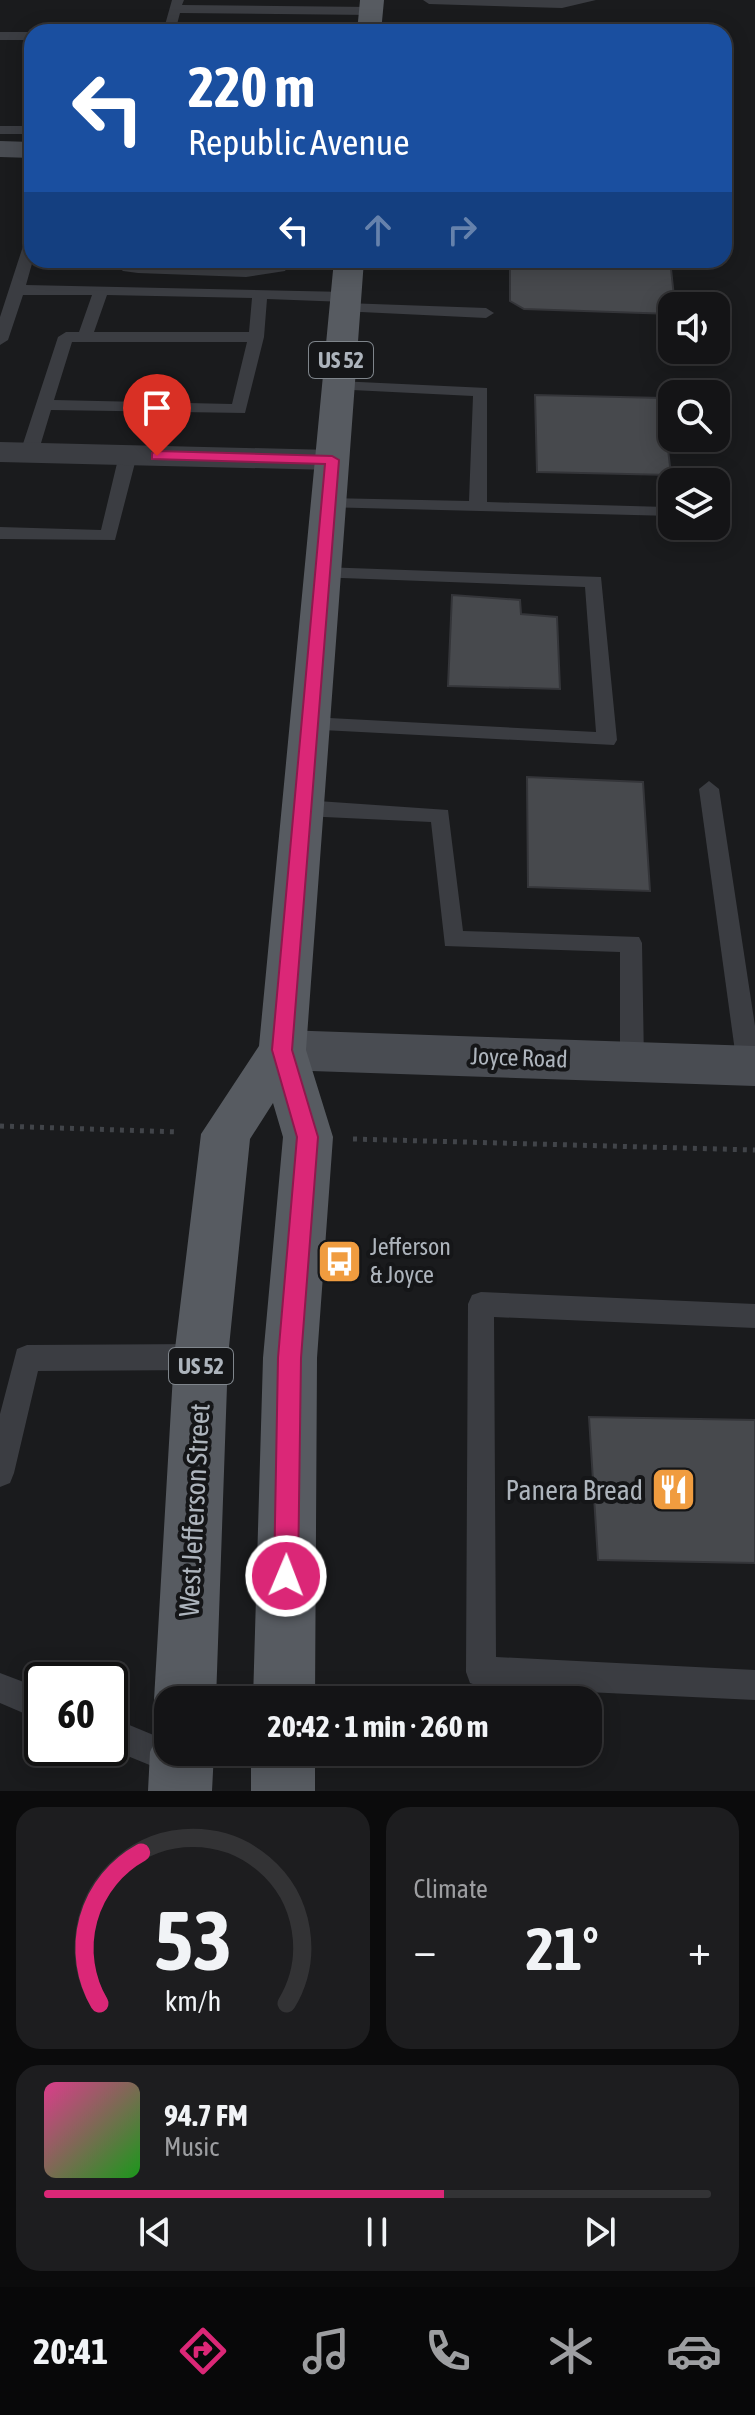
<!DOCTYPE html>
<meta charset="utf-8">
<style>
:root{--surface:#141416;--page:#1d1d1f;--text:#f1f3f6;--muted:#9d9ea1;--line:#333335;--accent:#db2777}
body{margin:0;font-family:"Asap Condensed",sans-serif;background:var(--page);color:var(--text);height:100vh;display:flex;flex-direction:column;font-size:30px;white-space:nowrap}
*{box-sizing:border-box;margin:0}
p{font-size:26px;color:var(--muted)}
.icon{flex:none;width:44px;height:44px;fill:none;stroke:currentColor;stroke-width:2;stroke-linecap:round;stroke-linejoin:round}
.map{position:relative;height:1791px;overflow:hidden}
.sheet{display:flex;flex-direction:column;gap:16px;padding:16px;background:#0b0b0c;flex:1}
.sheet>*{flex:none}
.hud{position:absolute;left:24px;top:24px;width:708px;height:244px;border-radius:24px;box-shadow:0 4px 20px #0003,0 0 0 2px var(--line);background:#1a4fa0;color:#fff;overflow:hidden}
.fabs{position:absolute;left:658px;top:292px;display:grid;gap:16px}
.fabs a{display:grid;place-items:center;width:72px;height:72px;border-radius:16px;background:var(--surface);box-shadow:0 4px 20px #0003,0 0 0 2px var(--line);font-size:40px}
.speed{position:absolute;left:24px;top:1662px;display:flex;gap:16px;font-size:40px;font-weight:700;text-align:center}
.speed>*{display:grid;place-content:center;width:104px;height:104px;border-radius:50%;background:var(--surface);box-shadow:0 4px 20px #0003,0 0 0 2px var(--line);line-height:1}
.speed .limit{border:4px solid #111;border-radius:12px;background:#fff;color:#111}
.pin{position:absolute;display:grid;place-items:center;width:68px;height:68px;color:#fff;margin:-82px -34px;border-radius:50% 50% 50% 0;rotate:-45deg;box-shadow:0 0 8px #0007}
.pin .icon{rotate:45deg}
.me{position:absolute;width:88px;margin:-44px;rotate:1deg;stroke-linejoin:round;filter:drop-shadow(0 0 6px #0008)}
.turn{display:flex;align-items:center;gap:28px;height:168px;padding:0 32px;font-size:36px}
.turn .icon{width:104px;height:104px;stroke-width:2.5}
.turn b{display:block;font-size:56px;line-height:68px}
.lanes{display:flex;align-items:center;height:76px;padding:0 32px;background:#0003;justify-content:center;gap:40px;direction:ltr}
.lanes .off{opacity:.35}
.big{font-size:60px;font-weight:700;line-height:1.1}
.sheet .tile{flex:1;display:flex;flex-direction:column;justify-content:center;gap:12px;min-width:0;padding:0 28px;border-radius:24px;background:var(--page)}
.sheet .dial{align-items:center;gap:0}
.dial svg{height:208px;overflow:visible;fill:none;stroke:var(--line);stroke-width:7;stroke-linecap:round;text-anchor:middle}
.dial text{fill:var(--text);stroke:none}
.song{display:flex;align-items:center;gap:24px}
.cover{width:96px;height:96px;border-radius:12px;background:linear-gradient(135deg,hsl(330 70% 55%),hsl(120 70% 35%))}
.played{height:8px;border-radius:4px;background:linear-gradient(90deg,var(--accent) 60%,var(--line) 60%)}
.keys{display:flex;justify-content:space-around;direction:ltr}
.heat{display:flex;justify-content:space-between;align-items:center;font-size:44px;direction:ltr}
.sheet .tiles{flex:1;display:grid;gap:16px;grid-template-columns:1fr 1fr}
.tile:last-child{grid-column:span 2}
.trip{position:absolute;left:154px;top:1686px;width:448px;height:80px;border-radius:24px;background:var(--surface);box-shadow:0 4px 20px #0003,0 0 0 2px var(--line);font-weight:700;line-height:80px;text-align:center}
.menu{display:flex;height:128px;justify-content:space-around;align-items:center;background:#080809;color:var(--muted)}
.menu .icon{width:56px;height:56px}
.menu .on{color:var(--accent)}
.menu b{font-size:36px;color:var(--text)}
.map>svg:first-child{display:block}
</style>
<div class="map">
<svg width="755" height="1791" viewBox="0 0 755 1791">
<rect width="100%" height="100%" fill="#1a1b1d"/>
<g fill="#47494d" stroke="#343539" stroke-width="2">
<path d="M510 265 671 269 675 306 672 314 524 309 510 301Z"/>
<path d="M535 395 662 398 671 475 537 472Z"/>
<path d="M452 595 520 600 521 614 557 617 560 689 448 686Z"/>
<path d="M527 777 643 782 650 891 528 887Z"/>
<path d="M589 1417 755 1420V1563L598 1560Z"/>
</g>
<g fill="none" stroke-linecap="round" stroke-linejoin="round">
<g stroke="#414449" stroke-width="5" stroke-dasharray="4 6" stroke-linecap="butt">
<path d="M0 1126 179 1132"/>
<path d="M353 1139 755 1150"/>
</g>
<g fill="#3b3d42" fill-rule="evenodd">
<path d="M172 0H184L182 5 371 7 377 11 371 15 180 13 175 32H163Z"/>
<path d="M423 0H596L562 8 429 4Z"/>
<path d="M369 27 425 28 431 32H364Z"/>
<rect x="0" y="32" width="32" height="8"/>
<rect x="0" y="126" width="32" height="8"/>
<path d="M32 236 33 260 26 285 346 292 354 297 346 302 267 299 264 337 245 413 51 410 38 453 29 458 20 453 58 337 66 332H79L92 295H23L8 340 0 345V317L25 240ZM107 295 252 298 249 332H94ZM72 342H247L232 404 54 400Z"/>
<path d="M111 260 138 265 246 267 292 260 285 271 246 277 138 273 123 271Z"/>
<path d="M345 303 486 308 494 313 486 318 340 311 337 308Z"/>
<path d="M338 381 487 388V502L666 507 672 508V516L322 507V499L328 498 469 501 473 396 332 389V383Z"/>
<path d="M128 450 137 455 115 540 0 539V527L101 530 119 455Z"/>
<path d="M322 567 601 577 617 740 614 745 303 729 300 724 303 719 310 717 596 732 585 587 315 577V569Z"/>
<path d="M709 781 719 789 755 1026V1074L741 1073 737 1066 699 789Z"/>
<path d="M303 800 448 810 463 931 639 937 642 943 644 1062 640 1069 632 1072 624 1069 620 1062V952L445 946 431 822 303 816 292 808Z"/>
<path d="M481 1292 755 1304V1328L494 1317 496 1657 755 1670V1700L481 1687 470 1683 466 1672 468 1304 472 1295Z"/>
<path d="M201 1344 211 1348 215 1357 211 1366 201 1370 38 1371 14 1473 10 1483 0 1487V1414L17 1349 27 1345Z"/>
<path d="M0 1673 42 1689V1721L0 1703Z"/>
<path d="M110 1717 168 1741V1752H191L195 1761 190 1772 179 1777 108 1748Z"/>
</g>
<path fill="#3b3d42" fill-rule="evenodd" d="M0 442 332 450 344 453 349 460 344 467 332 470 0 462Z"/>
<g fill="#494c52" fill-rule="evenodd">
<path d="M0 141 32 142V158L0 157Z"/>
<path d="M282 1030 755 1046V1086L282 1070 265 1064 258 1050 265 1036Z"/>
</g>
<g fill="#575b61" fill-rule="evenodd">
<path d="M360 0H384L381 32H357Z"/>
<path d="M334 260H364L306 1050 333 1137 317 1358 315 1700H253L263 1358 283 1137 273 1103 250 1139 228 1357 216 1700H168V1724L163 1722 154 1700 174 1357 201 1134 259 1046Z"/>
<path d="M168 1726V1752H214L212 1791H148L150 1752 160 1730Z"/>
<rect x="251" y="1752" width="64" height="39"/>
</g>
</g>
<path fill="#db2777" stroke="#8e194d" stroke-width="2" d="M157 451 332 456 339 460 292 1050 318 1137 301 1358 298 1576 295 1584 286 1588 278 1584 274 1576 278 1358 297 1137 272 1050 325 464 152 459V453Z"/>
<defs>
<symbol id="bus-square" viewBox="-11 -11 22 22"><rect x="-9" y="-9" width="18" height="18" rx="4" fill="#f09c3f" stroke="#151618"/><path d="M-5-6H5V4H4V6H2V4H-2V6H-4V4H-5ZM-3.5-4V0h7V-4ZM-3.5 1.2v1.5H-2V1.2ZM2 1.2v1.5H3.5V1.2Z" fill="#fff"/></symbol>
<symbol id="restaurant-square" viewBox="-11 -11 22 22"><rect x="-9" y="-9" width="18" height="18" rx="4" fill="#f09c3f" stroke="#151618"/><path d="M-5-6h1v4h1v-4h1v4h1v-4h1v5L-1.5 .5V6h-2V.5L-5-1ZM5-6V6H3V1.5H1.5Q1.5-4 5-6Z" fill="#fff"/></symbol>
</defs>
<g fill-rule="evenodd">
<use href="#bus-square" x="314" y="1236" width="51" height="51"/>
<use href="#restaurant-square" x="648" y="1464" width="51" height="51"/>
</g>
<g text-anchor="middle" stroke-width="8" stroke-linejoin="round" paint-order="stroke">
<g fill="#151618" stroke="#7f858b" stroke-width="2">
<rect x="309" y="342" width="64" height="36" rx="6"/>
<rect x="169" y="1348" width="64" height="36" rx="6"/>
</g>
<g font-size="22" font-weight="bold" fill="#adb4bc">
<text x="341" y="368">US 52</text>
<text x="201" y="1374">US 52</text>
</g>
<g font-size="24" fill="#adb4bc" stroke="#151618">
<text transform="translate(519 1058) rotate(2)" y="8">Joyce Road</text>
</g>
<g font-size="24" fill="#adb4bc" stroke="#151618" text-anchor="start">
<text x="370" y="1255">Jefferson<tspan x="370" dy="28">&amp; Joyce</tspan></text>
</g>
<g font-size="28" fill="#adb4bc" stroke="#151618" text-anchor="end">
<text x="643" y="1500">Panera Bread</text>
</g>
<g font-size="28" fill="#adb4bc" stroke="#151618">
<text transform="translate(194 1510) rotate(-87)" y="10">West Jefferson Street</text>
</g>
</g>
</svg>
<div class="fabs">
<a><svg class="icon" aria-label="sound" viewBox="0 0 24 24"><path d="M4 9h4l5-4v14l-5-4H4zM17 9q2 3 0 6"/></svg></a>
<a><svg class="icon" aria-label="search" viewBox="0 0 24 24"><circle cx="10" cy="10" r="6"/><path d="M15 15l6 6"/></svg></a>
<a><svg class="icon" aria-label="layers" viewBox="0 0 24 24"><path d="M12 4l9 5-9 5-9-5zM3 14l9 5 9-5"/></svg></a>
</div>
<div class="speed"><div class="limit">60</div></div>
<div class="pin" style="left:157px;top:456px;background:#d93025"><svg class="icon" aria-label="arrive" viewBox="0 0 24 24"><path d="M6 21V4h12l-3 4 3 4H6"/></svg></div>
<svg class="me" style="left:286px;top:1576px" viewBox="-20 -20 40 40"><circle r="17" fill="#db2777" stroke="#fff" stroke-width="3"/><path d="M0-11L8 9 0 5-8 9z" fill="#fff"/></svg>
<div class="trip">20:42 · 1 min · 260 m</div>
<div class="hud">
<div class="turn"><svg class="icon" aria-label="left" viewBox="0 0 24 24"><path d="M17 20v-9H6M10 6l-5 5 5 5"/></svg><div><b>220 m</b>Republic Avenue</div></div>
<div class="lanes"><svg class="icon" aria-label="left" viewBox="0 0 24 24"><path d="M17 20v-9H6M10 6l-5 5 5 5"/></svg><svg class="icon off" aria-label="ahead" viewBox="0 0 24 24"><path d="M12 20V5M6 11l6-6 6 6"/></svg><svg class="icon off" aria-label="right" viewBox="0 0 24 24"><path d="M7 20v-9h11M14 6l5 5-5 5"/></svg></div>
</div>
</div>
<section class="sheet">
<div class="tiles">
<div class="tile dial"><svg viewBox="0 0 100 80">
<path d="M14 69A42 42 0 1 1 86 69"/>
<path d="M14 69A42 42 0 0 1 30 11" stroke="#db2777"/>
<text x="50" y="56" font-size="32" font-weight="700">53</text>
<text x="50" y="72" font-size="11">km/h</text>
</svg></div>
<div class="tile"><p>Climate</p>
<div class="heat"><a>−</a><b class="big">21°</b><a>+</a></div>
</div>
<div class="tile">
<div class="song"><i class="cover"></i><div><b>94.7 FM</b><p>Music</p></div></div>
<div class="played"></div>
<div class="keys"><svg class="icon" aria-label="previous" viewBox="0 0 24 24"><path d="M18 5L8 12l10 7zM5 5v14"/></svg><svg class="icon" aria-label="pause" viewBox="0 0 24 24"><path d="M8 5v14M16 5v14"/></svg><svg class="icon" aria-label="next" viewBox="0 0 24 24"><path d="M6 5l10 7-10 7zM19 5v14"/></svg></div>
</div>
</div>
</section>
<nav class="menu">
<b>20:41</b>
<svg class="icon on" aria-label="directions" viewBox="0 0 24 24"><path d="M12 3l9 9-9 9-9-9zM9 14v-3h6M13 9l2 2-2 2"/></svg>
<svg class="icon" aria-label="music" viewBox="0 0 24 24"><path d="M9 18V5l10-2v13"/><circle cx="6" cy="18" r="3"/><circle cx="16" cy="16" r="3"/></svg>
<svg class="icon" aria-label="phone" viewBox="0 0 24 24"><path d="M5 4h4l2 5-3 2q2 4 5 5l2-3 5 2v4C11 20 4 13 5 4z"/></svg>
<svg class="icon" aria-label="climate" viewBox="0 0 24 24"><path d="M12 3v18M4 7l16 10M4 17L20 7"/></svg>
<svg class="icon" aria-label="car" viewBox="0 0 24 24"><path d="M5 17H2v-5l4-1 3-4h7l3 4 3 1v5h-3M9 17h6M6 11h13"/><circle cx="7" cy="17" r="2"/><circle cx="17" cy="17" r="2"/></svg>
</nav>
